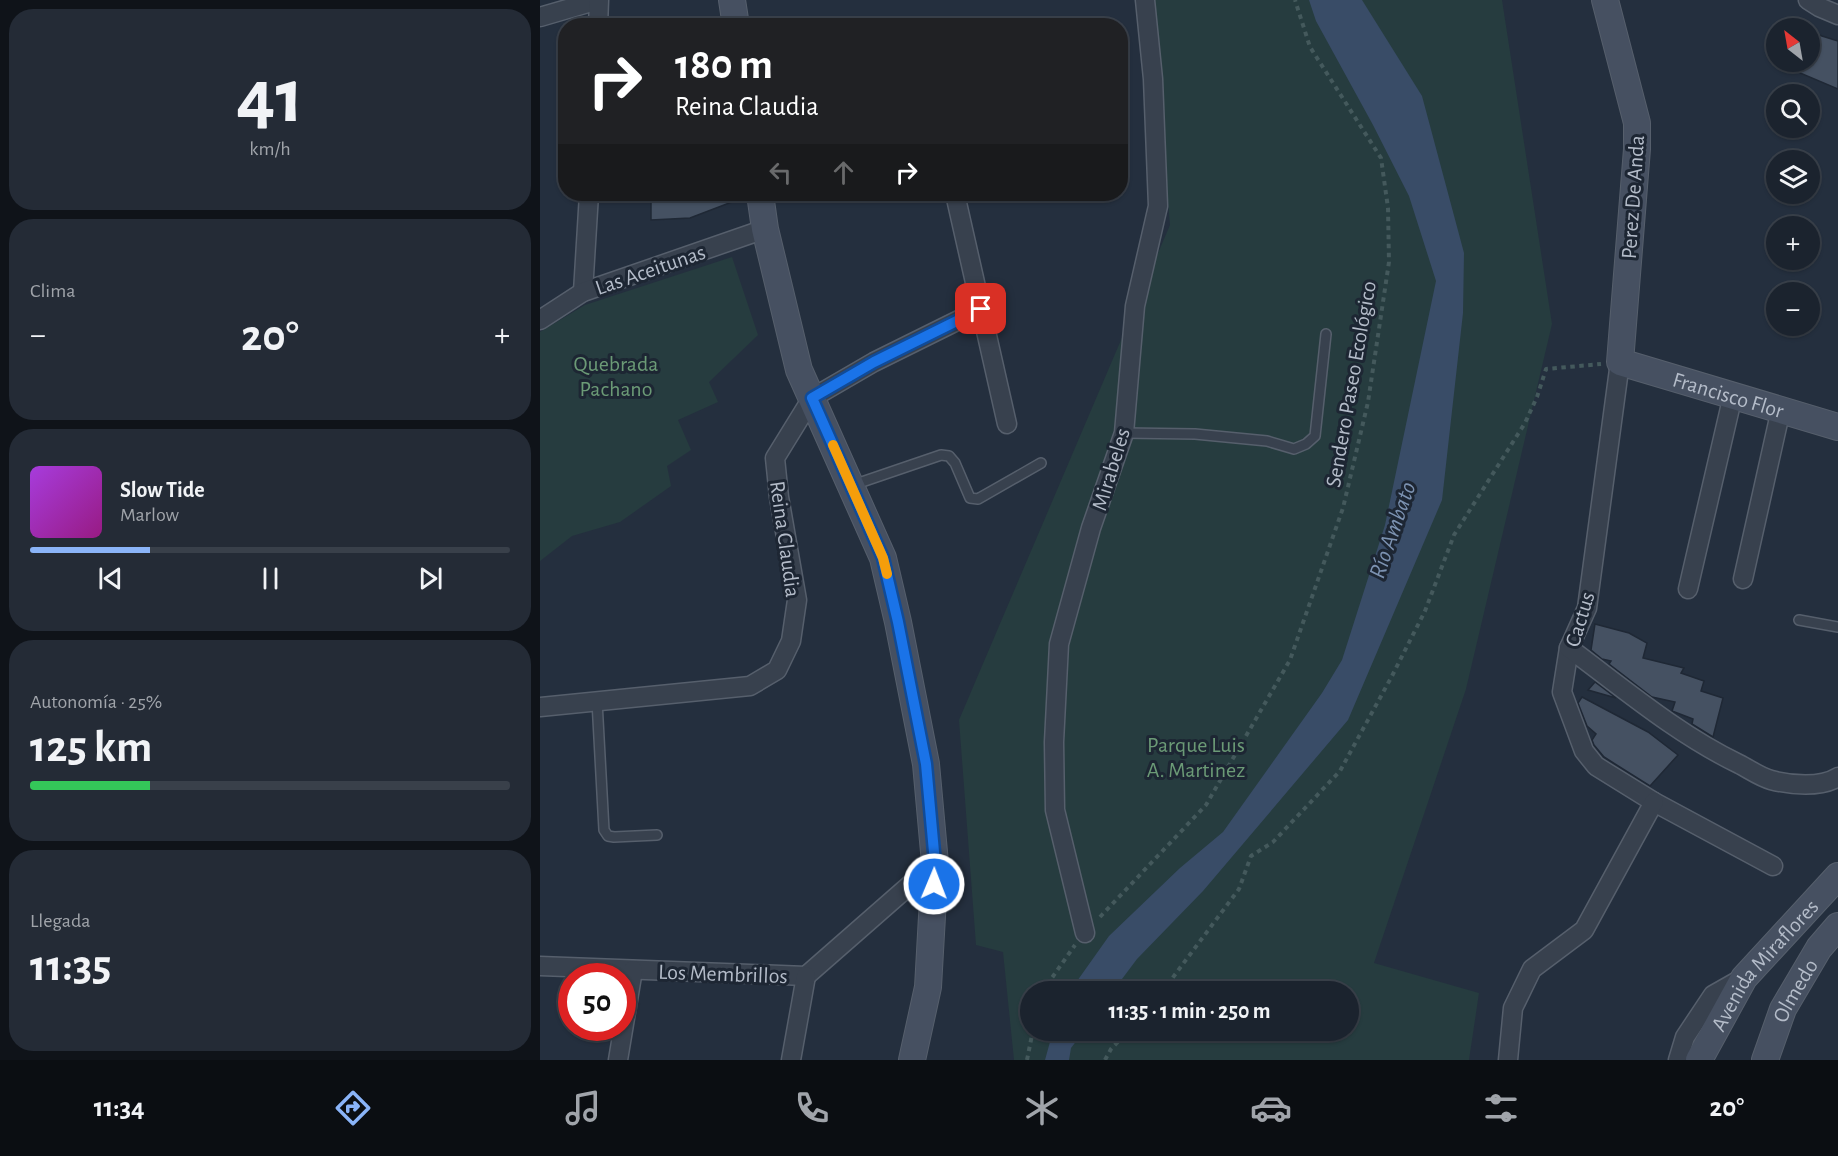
<!DOCTYPE html>
<html lang="es">
<meta charset="utf-8">
<style>
:root{--surface:#1b232e;--page:#242b36;--text:#f1f3f6;--muted:#a0a4aa;--line:#39404a;--accent:#8ab4f8}
body{margin:0;font-family:"Alegreya Sans",sans-serif;background:var(--page);color:var(--text);height:100vh;display:flex;flex-direction:column;font-size:22px;white-space:nowrap}
*{box-sizing:border-box;margin:0}
p{font-size:20px;color:var(--muted)}
.icon{flex:none;width:33px;height:33px;fill:none;stroke:currentColor;stroke-width:2;stroke-linecap:round;stroke-linejoin:round}
.map{position:relative;flex:1;overflow:hidden}
.panel{display:flex;flex-direction:column;gap:9px;padding:9px;background:#0f1319;width:540px}
.panel>*{flex:none}
.banner{position:absolute;left:18px;top:18px;width:570px;height:183px;border-radius:24px;box-shadow:0 2px 4px #0004,0 0 0 2px var(--line);background:#202124;color:#fff;overflow:hidden}
.needle{width:39px;rotate:329deg}
.tools{position:absolute;left:1226px;top:18px;display:grid;gap:12px}
.tools a{display:grid;place-items:center;width:54px;height:54px;border-radius:50%;background:var(--surface);box-shadow:0 2px 4px #0004,0 0 0 2px var(--line);font-size:30px}
.speed{position:absolute;left:18px;top:963px;display:flex;gap:12px;font-size:30px;font-weight:700;text-align:center}
.speed>*{display:grid;place-content:center;width:78px;height:78px;border-radius:50%;background:var(--surface);box-shadow:0 2px 4px #0004,0 0 0 2px var(--line);line-height:1}
.speed .limit{border:9px solid #d22;background:#fff;color:#111}
.pin{position:absolute;display:grid;place-items:center;width:51px;height:51px;color:#fff;margin:-26px;border-radius:12px;box-shadow:0 3px 9px #0006}
.me{position:absolute;width:66px;margin:-33px;rotate:1deg;stroke-linejoin:round;filter:drop-shadow(0 0 4px #0008)}
.turn{display:flex;align-items:center;gap:21px;height:126px;padding:0 18px;font-size:27px}
.turn .icon{width:78px;height:78px;stroke-width:2.5}
.turn b{display:block;font-size:42px;line-height:51px}
.lanes{display:flex;align-items:center;height:57px;padding:0 18px;background:#0003;justify-content:center;gap:30px;direction:ltr}
.lanes .off{opacity:.35}
.big{font-size:45px;font-weight:600;line-height:1.1}
.panel .widget{flex:1;display:flex;flex-direction:column;justify-content:center;gap:9px;min-width:0;padding:0 21px;border-radius:24px;background:var(--page)}
.panel .dial{align-items:center;gap:0}
.dial b{font-size:78px;line-height:1}
.song{display:flex;align-items:center;gap:18px}
.cover{width:72px;height:72px;border-radius:9px;background:linear-gradient(135deg,hsl(280 70% 55%),hsl(310 70% 35%))}
.played{height:6px;border-radius:3px;background:linear-gradient(90deg,var(--accent) 25%,var(--line) 25%)}
.keys{display:flex;justify-content:space-around;direction:ltr}
.heat{display:flex;justify-content:space-between;align-items:center;font-size:33px;direction:ltr}
.charge{height:9px;border-radius:4px;background:linear-gradient(90deg,#34c759 25%,var(--line) 0)}
.trip{position:absolute;left:480px;top:981px;width:339px;height:60px;border-radius:30px;background:var(--surface);box-shadow:0 2px 4px #0004,0 0 0 2px var(--line);font-weight:600;line-height:60px;text-align:center}
.tabs{display:flex;height:96px;justify-content:space-around;align-items:center;background:#0b0e12;color:var(--muted)}
.tabs .icon{width:42px;height:42px}
.tabs .on{color:var(--accent)}
.tabs b{font-size:27px;color:var(--text)}
main{display:flex;flex:1;min-height:0}
.map>svg:first-child{display:block}
</style>
<main>
<section class="panel">
<div class="widget dial"><b>41</b><p>km/h</p></div>
<div class="widget"><p>Clima</p>
<div class="heat"><a>−</a><b class="big">20°</b><a>+</a></div>
</div>
<div class="widget">
<div class="song"><i class="cover"></i><div><b>Slow Tide</b><p>Marlow</p></div></div>
<div class="played"></div>
<div class="keys"><svg class="icon" aria-label="previous" viewBox="0 0 24 24"><path d="M18 5L8 12l10 7zM5 5v14"/></svg><svg class="icon" aria-label="pause" viewBox="0 0 24 24"><path d="M8 5v14M16 5v14"/></svg><svg class="icon" aria-label="next" viewBox="0 0 24 24"><path d="M6 5l10 7-10 7zM19 5v14"/></svg></div>
</div>
<div class="widget"><p>Autonomía · 25%</p><b class="big">125 km</b><div class="charge"></div></div>
<div class="widget"><p>Llegada</p><b class="big">11:35</b></div>
</section>
<div class="map">
<svg width="1298" height="1060" viewBox="0 0 1298 1060">
<rect width="100%" height="100%" fill="#242f3e"/>
<g fill="#263c3f" fill-rule="evenodd">
<path d="M611 0H962L1012 324 926 689 834 963 939 993 929 1060H474L463 952 436 945 419 720 630 225ZM490 992H808V1030H490Z"/>
<path d="M192 257 218 335 169 382 178 402 138 420 151 450 127 466 131 486 80 522 32 536 0 561V332L45 305Z"/>
</g>
<g fill="#394c67">
<path d="M769 0H822L882 96 924 253 923 313 902 500 808 720 663 891 597 959 573 991H530L569 936 640 868 683 832 782 693 802 660 845 525 896 281 869 196 833 125 776 21Z"/>
<path d="M513 1031H544L531 1048 529 1060H505Z"/>
</g>
<g fill="#455162" stroke="#1f2835" stroke-width="1.5">
<path d="M1269 32 1298 41V89L1234 62H1269Z"/>
<path d="M111 194H137L138 201 157 194H205V197L150 218 111 220Z"/>
<path d="M1055 624 1089 633 1107 643 1103 658 1144 668 1141 673 1164 681 1161 691 1183 698 1173 737 1152 724 1153 719 1132 711 1135 702 1112 697 1069 664 1071 661 1062 659 1051 650Z"/>
<path d="M1055 682 1063 688 1076 698 1048 690Z"/>
<path d="M1042 697 1108 732 1138 755 1110 786 1064 757 1054 745 1052 740 1056 734 1047 726 1038 703Z"/>
</g>
<g fill="none" stroke-linecap="round" stroke-linejoin="round">
<defs>
<g id="service">
<path d="M584 433 655 434 727 441 754 449 766 444 775 436 786 334"/>
<path d="M313 485 401 455 409 456 415 463 430 498 438 499 501 463"/>
<path d="M1259 620 1298 627"/>
<path d="M57 701 64 830 68 836 74 837 117 835"/>
</g>
<g id="minor">
<path d="M1268 0 1279 7 1298 15"/>
<path d="M0 17 58 0"/>
<path d="M58 26 59 0"/>
<path d="M415 194 467 424"/>
<path d="M43 292 49 194"/>
<path d="M0 320 43 292 225 229"/>
<path d="M1080 362 1047 608 1029 648 1022 692 1044 751 1056 766 1114 802 1233 866"/>
<path d="M1203 579 1241 409"/>
<path d="M1148 589 1193 395"/>
<path d="M1029 648C1084 689 1137 734 1199 764 1209 769 1220 777 1231 780 1250 785 1281 788 1298 777"/>
<path d="M0 707 210 686 237 670 251 641 257 600 239 497 235 458 272 398 334 362 441 309"/>
<path d="M545 933 515 810 514 742 519 644 551 528 584 433 595 306 618 206 613 79 605 0"/>
<path d="M0 966 266 976 395 863"/>
<path d="M78 1060 93 970"/>
<path d="M251 1060 266 976"/>
<path d="M968 1060 973 1008 992 969 1044 930 1114 802"/>
<path d="M1138 1060 1145 1037 1173 995 1203 978"/>
</g>
<g id="secondary">
<path d="M192 0 196 26"/>
<path id="s1" d="M1065 0 1097 123V149L1080 362 1298 427"/>
<path d="M220 194 225 229 259 370 343 558 358 622 386 764 395 863 388 987 372 1060"/>
<path id="s2" d="M1159 1060 1204 978 1298 876"/>
<path id="s3" d="M1225 1060 1243 1009 1279 948 1298 926"/>
</g>
</defs>
<use href="#service" stroke="#565f6c" stroke-width="12"/>
<use href="#minor" stroke="#565f6c" stroke-width="21"/>
<use href="#secondary" stroke="#565f6c" stroke-width="28"/>
<g stroke="#44595c" stroke-width="4" stroke-dasharray="4.5 4.5" stroke-linecap="butt">
<path d="M560 917 666 805 750 660 803 508 828 402 849 262 848 208 841 158 770 47 755 0"/>
<path d="M502 992 535 945"/>
<path d="M622 992 699 889 711 856 733 842 800 771 852 676 885 611 914 535 985 423 997 397 1006 369 1061 364"/>
<path d="M487 1060 493 1030"/>
<path d="M565 1060 571 1049 589 1030"/>
</g>
<use href="#service" stroke="#38414e" stroke-width="9"/>
<use href="#minor" stroke="#38414e" stroke-width="18"/>
<use href="#secondary" stroke="#465061" stroke-width="26"/>
</g>
<g fill="none" stroke-linecap="round" stroke-linejoin="round">
<defs>
<path id="route" d="M394 884 395 863 386 764 358 622 343 558 272 398 334 362 441 309"/>
</defs>
<use href="#route" stroke="#114b97" stroke-width="15"/>
<use href="#route" stroke="#1a73e8" stroke-width="10"/>
<path stroke="#f59e0b" stroke-width="10" d="M293 445 343 558 347 574"/>
</g>
<g text-anchor="middle" stroke-width="6" stroke-linejoin="round" paint-order="stroke">
<g font-size="22" fill="#b4bcc9" stroke="#1d2633">
<text transform="translate(1092 197) rotate(-86)" y="8">Perez De Anda</text>
<text transform="translate(110 269) rotate(-19)" y="8">Las Aceitunas</text>
<text transform="translate(810 384) rotate(-80)" y="8">Sendero Paseo Ecológico</text>
<text dy="8" stroke="none"><textPath href="#s1" startOffset="480">Francisco Flor</textPath></text>
<text transform="translate(570 469) rotate(-73)" y="8">Mirabeles</text>
<text transform="translate(246 539) rotate(82)" y="8">Reina Claudia</text>
<text transform="translate(1039 619) rotate(-73)" y="8">Cactus</text>
<text dy="8" stroke="none"><textPath href="#s2" startOffset="116">Avenida Miraflores</textPath></text>
<text transform="translate(183 973) rotate(2)" y="8">Los Membrillos</text>
<text dy="8" stroke="none"><textPath href="#s3" startOffset="76">Olmedo</textPath></text>
</g>
<g font-size="22" fill="#6b9a76" stroke="#1d2633">
<text x="76" y="371">Quebrada<tspan x="76" dy="25">Pachano</tspan></text>
<text x="656" y="752">Parque Luis<tspan x="656" dy="25">A. Martinez</tspan></text>
</g>
<g font-size="24" font-style="italic" fill="#7c92b1" stroke="#1d2633">
<text transform="translate(852 530) rotate(-71)" y="8">Río Ambato</text>
</g>
</g>
</svg>
<div class="tools">
<a><svg class="needle" viewBox="-14 -14 28 28"><path d="M0-13l5 13h-10z" fill="#e53935"/><path d="M0 13l5-13h-10z" fill="#a0a4aa"/></svg></a>
<a><svg class="icon" aria-label="search" viewBox="0 0 24 24"><circle cx="10" cy="10" r="6"/><path d="M15 15l6 6"/></svg></a>
<a><svg class="icon" aria-label="layers" viewBox="0 0 24 24"><path d="M12 4l9 5-9 5-9-5zM3 14l9 5 9-5"/></svg></a>
<a>+</a>
<a>−</a>
</div>
<div class="speed"><div class="limit">50</div></div>
<div class="pin" style="left:441px;top:309px;background:#d93025"><svg class="icon" aria-label="arrive" viewBox="0 0 24 24"><path d="M6 21V4h12l-3 4 3 4H6"/></svg></div>
<svg class="me" style="left:394px;top:884px" viewBox="-20 -20 40 40"><circle r="17" fill="#1a73e8" stroke="#fff" stroke-width="3"/><path d="M0-11L8 9 0 5-8 9z" fill="#fff"/></svg>
<div class="trip">11:35 · 1 min · 250 m</div>
<div class="banner">
<div class="turn"><svg class="icon" aria-label="right" viewBox="0 0 24 24"><path d="M7 20v-9h11M14 6l5 5-5 5"/></svg><div><b>180 m</b>Reina Claudia</div></div>
<div class="lanes"><svg class="icon off" aria-label="left" viewBox="0 0 24 24"><path d="M17 20v-9H6M10 6l-5 5 5 5"/></svg><svg class="icon off" aria-label="ahead" viewBox="0 0 24 24"><path d="M12 20V5M6 11l6-6 6 6"/></svg><svg class="icon" aria-label="right" viewBox="0 0 24 24"><path d="M7 20v-9h11M14 6l5 5-5 5"/></svg></div>
</div>
</div>
</main>
<nav class="tabs">
<b>11:34</b>
<svg class="icon on" aria-label="directions" viewBox="0 0 24 24"><path d="M12 3l9 9-9 9-9-9zM9 14v-3h6M13 9l2 2-2 2"/></svg>
<svg class="icon" aria-label="music" viewBox="0 0 24 24"><path d="M9 18V5l10-2v13"/><circle cx="6" cy="18" r="3"/><circle cx="16" cy="16" r="3"/></svg>
<svg class="icon" aria-label="phone" viewBox="0 0 24 24"><path d="M5 4h4l2 5-3 2q2 4 5 5l2-3 5 2v4C11 20 4 13 5 4z"/></svg>
<svg class="icon" aria-label="climate" viewBox="0 0 24 24"><path d="M12 3v18M4 7l16 10M4 17L20 7"/></svg>
<svg class="icon" aria-label="car" viewBox="0 0 24 24"><path d="M5 17H2v-5l4-1 3-4h7l3 4 3 1v5h-3M9 17h6M6 11h13"/><circle cx="7" cy="17" r="2"/><circle cx="17" cy="17" r="2"/></svg>
<svg class="icon" aria-label="filters" viewBox="0 0 24 24"><path d="M4 7h16M4 17h16"/><circle cx="9" cy="7" r="2"/><circle cx="15" cy="17" r="2"/></svg>
<b>20°</b>
</nav>
